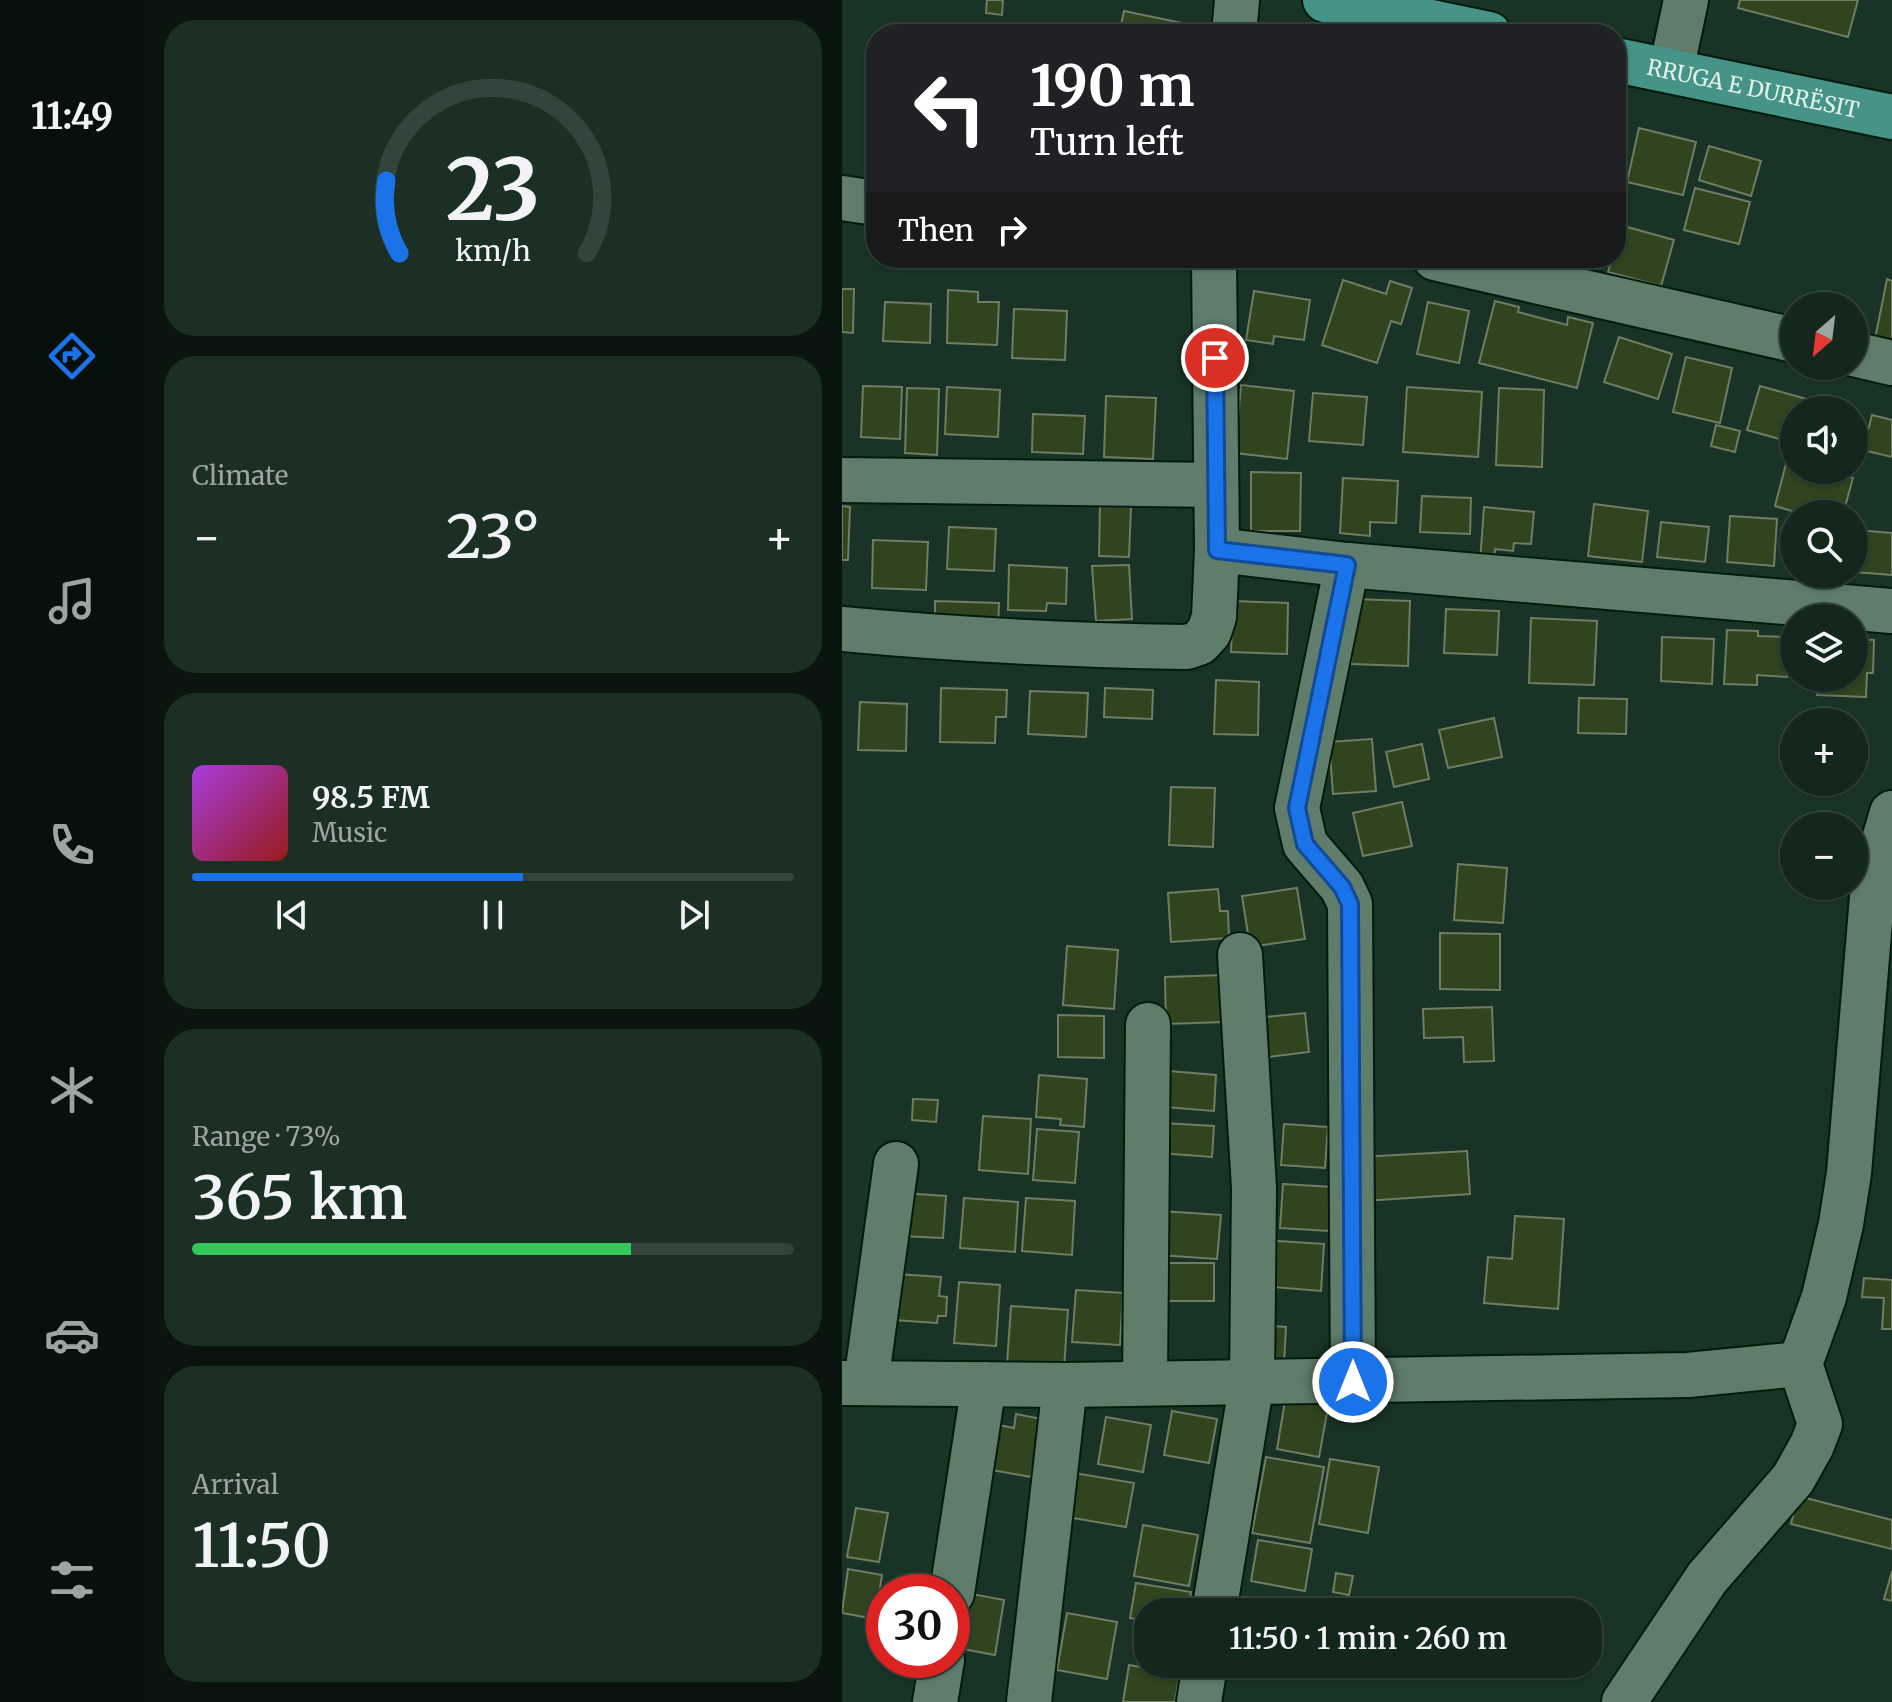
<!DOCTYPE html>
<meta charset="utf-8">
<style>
:root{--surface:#13271c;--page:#1c2f25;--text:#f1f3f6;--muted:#9da5a3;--line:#32443b;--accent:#1a73e8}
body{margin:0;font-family:Merriweather,serif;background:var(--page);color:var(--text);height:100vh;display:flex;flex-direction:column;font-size:30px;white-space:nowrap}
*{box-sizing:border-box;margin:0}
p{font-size:26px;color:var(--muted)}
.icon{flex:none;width:44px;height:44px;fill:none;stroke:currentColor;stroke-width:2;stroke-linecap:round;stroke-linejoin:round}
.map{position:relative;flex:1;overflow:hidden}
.side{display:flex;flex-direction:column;gap:20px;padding:20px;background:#0a150f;width:698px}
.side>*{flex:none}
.top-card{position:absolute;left:24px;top:24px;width:760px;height:244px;border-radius:32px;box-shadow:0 2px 6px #0004,0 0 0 2px var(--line);background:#202124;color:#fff;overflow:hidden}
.needle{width:52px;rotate:208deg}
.fabs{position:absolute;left:938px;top:292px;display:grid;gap:16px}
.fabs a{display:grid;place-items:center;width:88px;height:88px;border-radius:50%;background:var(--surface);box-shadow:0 2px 6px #0004,0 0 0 2px var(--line);font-size:40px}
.speed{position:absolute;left:24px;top:1574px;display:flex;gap:16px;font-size:40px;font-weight:700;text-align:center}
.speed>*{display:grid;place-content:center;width:104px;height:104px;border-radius:50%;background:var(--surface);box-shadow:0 2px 6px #0004,0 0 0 2px var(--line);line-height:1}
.speed .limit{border:12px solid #d22;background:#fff;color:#111}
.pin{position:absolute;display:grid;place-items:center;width:68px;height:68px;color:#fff;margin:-34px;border:4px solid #fff;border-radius:50%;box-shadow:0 2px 8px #0007}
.me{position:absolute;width:88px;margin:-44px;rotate:0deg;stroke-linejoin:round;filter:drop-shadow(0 0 6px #0008)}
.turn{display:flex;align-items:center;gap:28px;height:168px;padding:0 32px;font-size:36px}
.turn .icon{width:104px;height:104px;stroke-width:2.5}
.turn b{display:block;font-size:56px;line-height:68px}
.then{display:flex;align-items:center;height:76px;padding:0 32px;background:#0003;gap:16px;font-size:30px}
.big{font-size:60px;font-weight:600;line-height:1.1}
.side .tile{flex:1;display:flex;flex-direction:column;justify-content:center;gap:12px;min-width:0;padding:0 28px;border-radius:32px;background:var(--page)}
.side .dial{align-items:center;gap:0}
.dial svg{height:208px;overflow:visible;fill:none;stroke:var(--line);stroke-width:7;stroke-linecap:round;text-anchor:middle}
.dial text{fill:var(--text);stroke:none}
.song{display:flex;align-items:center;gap:24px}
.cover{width:96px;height:96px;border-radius:12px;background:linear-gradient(135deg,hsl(280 70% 55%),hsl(0 70% 35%))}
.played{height:8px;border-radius:4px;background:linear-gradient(90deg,var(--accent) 55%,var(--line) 55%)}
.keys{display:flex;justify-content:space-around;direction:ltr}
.heat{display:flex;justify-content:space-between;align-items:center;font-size:44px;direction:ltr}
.charge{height:12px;border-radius:6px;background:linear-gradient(90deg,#34c759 73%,var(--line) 0)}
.trip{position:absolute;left:292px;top:1598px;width:468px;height:80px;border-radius:32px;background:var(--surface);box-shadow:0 2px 6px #0004,0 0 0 2px var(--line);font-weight:600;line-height:80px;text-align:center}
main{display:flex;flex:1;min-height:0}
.dock{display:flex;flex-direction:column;width:144px;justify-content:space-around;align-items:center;background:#08100b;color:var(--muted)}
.dock .icon{width:56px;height:56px}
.dock .selected{color:var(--accent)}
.dock b{font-size:36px;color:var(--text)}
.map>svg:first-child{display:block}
</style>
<main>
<nav class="dock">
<b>11:49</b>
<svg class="icon selected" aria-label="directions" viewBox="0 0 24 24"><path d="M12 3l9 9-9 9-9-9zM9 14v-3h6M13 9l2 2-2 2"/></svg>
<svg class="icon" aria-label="music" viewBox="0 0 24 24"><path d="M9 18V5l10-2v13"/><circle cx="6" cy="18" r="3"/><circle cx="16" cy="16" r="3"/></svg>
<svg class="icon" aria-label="phone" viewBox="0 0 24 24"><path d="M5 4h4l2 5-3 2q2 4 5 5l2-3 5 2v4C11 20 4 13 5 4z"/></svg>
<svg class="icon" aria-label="climate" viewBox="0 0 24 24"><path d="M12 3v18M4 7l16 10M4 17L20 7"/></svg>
<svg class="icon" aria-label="car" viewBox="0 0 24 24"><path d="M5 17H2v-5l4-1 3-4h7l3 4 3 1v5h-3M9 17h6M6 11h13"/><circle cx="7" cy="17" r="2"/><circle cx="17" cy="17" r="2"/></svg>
<svg class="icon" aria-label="filters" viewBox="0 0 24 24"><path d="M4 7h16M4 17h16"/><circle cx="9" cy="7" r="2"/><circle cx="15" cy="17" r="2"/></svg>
</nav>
<section class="side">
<div class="tile dial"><svg viewBox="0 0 100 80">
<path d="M14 69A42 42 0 1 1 86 69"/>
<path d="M14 69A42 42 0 0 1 9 41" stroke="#1a73e8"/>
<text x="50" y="56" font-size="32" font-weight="700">23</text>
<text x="50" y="72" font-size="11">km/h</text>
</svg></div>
<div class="tile"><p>Climate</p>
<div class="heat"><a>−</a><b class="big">23°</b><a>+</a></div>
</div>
<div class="tile">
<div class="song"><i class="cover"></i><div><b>98.5 FM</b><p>Music</p></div></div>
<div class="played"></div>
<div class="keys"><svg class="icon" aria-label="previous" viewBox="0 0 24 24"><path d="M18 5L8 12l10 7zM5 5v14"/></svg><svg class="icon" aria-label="pause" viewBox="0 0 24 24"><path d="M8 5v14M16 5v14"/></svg><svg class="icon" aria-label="next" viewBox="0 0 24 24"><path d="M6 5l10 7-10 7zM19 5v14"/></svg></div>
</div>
<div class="tile"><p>Range · 73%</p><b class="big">365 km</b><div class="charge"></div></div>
<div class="tile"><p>Arrival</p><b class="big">11:50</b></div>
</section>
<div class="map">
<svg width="1050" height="1702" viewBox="0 0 1050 1702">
<rect width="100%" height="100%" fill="#193426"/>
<g fill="#30441f" stroke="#6e7d64" stroke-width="2">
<path d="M145 0H161L160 15 144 13Z"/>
<path d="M898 0H1016L1006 37 896 8Z"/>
<path d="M282 11 384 32V34H277Z"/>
<path d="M797 128 854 142 841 195 785 182Z"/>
<path d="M867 146 919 161 909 196 857 180Z"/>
<path d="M853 188 908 202 897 244 842 230Z"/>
<path d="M778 225 832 240 819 286 766 272 770 258H774V241Z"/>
<path d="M1045 279 1050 281V342L1033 339Z"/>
<path d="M501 280 544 294 548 281 570 288 559 324 549 321 535 363 480 345Z"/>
<path d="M0 289H12L11 333 0 332Z"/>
<path d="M106 290 136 292V302H157L155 345 105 343Z"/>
<path d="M412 291 468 300 462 340 432 336 431 344 404 340Z"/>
<path d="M653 301 677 307 676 312 725 325 726 317 751 323 735 388 637 363Z"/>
<path d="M43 302 89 304 88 343 41 341Z"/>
<path d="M586 302 627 311 617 363 575 354Z"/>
<path d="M172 309 225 311 223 360 170 358Z"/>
<path d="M777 337 830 354 816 399 762 382Z"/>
<path d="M844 357 890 368 878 423 831 412Z"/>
<path d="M399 385 452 391 445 459 393 453Z"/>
<path d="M21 386 60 387 58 439 19 437Z"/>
<path d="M918 386 975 402 973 410H952V443L905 430Z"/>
<path d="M105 387 158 390 156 437 103 434Z"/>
<path d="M565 387 640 392 636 457 561 452Z"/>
<path d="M65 388 97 389 95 455 63 453Z"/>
<path d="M657 388 702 390 700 467 654 465Z"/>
<path d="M471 393 525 397 521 445 467 441Z"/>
<path d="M264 396 314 398 311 459 262 457Z"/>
<path d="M191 414 243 416 241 454 190 452Z"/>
<path d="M1030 415 1050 420V457L1021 450Z"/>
<path d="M874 425 898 431 893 452 869 446Z"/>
<path d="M945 460 952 462V470H980L1011 478 1001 514H960L933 506Z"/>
<path d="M409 472 459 473 458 531H409Z"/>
<path d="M501 478 556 481 554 523 528 522V536L498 533Z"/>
<path d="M580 496 629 498 628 534 578 532Z"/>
<path d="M752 504 806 511 800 562 746 556Z"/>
<path d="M0 506 8 507 6 560H0Z"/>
<path d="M258 506 289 507 287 557 257 556Z"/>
<path d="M642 507 692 512 689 544 672 543 671 551 653 549 652 563 638 562Z"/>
<path d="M888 516 935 519 932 566 885 562Z"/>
<path d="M819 522 867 527 863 562 815 557Z"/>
<path d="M107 527 154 529 152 571 105 569Z"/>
<path d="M1014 530 1050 533V575L1012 572Z"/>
<path d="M31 540 86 542 84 590 30 588Z"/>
<path d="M167 565 225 568 224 604 205 603 204 611 166 610Z"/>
<path d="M287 565 290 619 254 621 250 566Z"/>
<path d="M960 574H1005L1003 595 959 590Z"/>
<path d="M512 599 568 601 566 666 509 664Z"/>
<path d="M93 601 157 603 156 628 93 625Z"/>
<path d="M391 601 446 603 445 654 389 652Z"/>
<path d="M604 609 657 611 655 655 602 653Z"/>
<path d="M689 618 755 621 752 685 687 683Z"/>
<path d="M885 630 916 631V636L946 637 945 677 915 675V685L882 684Z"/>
<path d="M820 637 872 639 870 684 819 681Z"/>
<path d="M1012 639 1032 640 1031 673H1025L1024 697 975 695V678H1012Z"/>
<path d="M374 680 417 682 416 735 372 734Z"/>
<path d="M99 688 165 690 164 717H154L153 743 98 742Z"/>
<path d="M263 688 311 690 310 719 262 717Z"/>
<path d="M188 691 246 693 244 737 186 734Z"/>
<path d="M737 698 785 699 784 734 736 733Z"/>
<path d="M18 702 65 704 64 751 16 750Z"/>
<path d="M652 718 660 757 606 768 597 730Z"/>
<path d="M530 739 534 791 491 794 487 742Z"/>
<path d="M580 744 587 779 552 787 544 752Z"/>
<path d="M964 782H989L988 789 963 785Z"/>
<path d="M329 787 373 788 371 847 327 845Z"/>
<path d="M560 802 570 846 521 856 511 813Z"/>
<path d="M616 864 665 868 661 923 612 920Z"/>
<path d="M455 888 463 939 408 947 400 896Z"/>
<path d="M376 889 378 911H386L387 938 329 942 326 893Z"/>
<path d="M598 933 658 934V990L598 989Z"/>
<path d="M225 946 276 950 272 1009 221 1005Z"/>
<path d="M381 975 383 1022 324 1024 323 977Z"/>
<path d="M650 1007 652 1061 622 1062 621 1037 582 1038 581 1009Z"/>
<path d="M463 1013 467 1052 418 1058 413 1018Z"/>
<path d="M216 1015 262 1016V1058L216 1057Z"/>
<path d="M327 1071 374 1075 372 1111 324 1107Z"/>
<path d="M197 1075 245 1079 242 1127 218 1125 219 1119 194 1117Z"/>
<path d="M71 1099 96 1100 94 1122 70 1120Z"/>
<path d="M141 1116 189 1119 186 1174 137 1170Z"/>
<path d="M321 1123 372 1126 370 1157 318 1153Z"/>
<path d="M442 1124 486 1127 483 1168 439 1165Z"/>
<path d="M195 1129 237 1132 233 1183 191 1180Z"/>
<path d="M625 1151 628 1194 522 1201 519 1157Z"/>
<path d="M441 1184 490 1187 487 1231 438 1228Z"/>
<path d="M60 1193 104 1196 101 1238 58 1236Z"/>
<path d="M122 1198 176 1202 173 1252 118 1248Z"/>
<path d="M184 1198 233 1201 230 1255 180 1251Z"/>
<path d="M319 1211 379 1215 375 1259 316 1255Z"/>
<path d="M673 1216 722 1219 716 1309 642 1303 646 1257 670 1259Z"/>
<path d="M422 1240 482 1244 479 1291 418 1286Z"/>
<rect x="315" y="1263" width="57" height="38"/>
<path d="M55 1274 99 1277 97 1296 105 1297 104 1316H96L95 1323 52 1320Z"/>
<path d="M1022 1278 1050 1280V1329H1040L1042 1298 1020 1297Z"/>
<path d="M117 1282 158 1285 154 1346 112 1343Z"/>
<path d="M234 1290 281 1293 278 1345 230 1342Z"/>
<path d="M169 1306 226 1310 222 1368 165 1364Z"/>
<path d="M417 1325 444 1327 442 1363 415 1361Z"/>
<path d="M444 1395 487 1402 477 1457 435 1449Z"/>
<path d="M330 1411 375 1419 367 1463 322 1455Z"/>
<path d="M174 1414 199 1419 189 1477 144 1469 151 1424 172 1428Z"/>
<path d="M264 1417 309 1425 301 1472 256 1464Z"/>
<path d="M424 1457 482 1467 468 1543 410 1533Z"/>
<path d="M488 1459 537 1467 526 1533 477 1524Z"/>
<path d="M232 1473 292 1483 284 1527 225 1517Z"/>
<path d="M956 1496 1050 1520V1549L949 1524Z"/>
<path d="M14 1508 46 1513 37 1562 5 1557Z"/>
<path d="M301 1525 356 1535 347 1586 292 1576Z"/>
<path d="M416 1540 470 1549 463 1591 409 1581Z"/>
<path d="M6 1569 40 1575 33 1619 0 1613Z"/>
<path d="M1050 1571V1601L1042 1599Z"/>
<path d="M494 1573 511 1576 507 1595 491 1592Z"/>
<path d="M294 1583 349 1592 346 1612H306V1621L288 1618Z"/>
<path d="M119 1592 162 1600 153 1655 110 1647Z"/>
<path d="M469 1603 501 1609V1612H467Z"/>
<path d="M393 1605 431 1612H392Z"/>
<path d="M225 1613 275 1622 265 1679 215 1670Z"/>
<path d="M287 1665 338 1673 333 1702H281Z"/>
</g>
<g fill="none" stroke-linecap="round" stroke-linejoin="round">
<defs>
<g id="minor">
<path d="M392 34 395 0"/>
<path d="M829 71 844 0"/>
<path d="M0 198 34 203"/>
<path d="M593 258 952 340"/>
<path d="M1012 354 1050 363"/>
<path d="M0 480 374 485"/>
<path d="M375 550 505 565 1050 611"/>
<path d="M505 565 455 808 463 844 500 887 508 904 511 1382"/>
<path d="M0 629C115 640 229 645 345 647L357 643 367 632 372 617 375 550 372 258"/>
<path d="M303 1382 306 1025"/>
<path d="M0 1383 223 1385 846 1375 958 1364"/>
<path d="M24 1383 54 1164"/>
<path d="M110 1593 142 1384"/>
<path d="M372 1612 410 1381 412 1188 398 955"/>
<path d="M93 1702 100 1660"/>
<path d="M187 1702 223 1385"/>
<path d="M357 1702 363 1664"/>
<path d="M782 1702 865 1578 951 1479 970 1445 978 1424 958 1364 982 1297 999 1224 1007 1173 1032 873 1050 813"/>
</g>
<g id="major">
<path d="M483 0 647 34"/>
<path id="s1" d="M774 60 1050 117"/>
</g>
</defs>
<use href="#minor" stroke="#021b0f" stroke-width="48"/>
<use href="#major" stroke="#021b0f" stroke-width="48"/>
<use href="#minor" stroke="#607d6c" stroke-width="44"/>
<use href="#major" stroke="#469387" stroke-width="44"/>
</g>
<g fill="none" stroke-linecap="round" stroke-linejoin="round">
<defs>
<path id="route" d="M373 358 375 550 505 565 455 808 463 844 500 887 508 904 511 1382"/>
</defs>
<use href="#route" stroke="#114b97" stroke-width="20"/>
<use href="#route" stroke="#1a73e8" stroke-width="14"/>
</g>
<g text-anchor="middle" stroke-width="8" stroke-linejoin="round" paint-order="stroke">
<g font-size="22" fill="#e2f2e8" stroke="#193426">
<text dy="8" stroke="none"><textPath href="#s1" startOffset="140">RRUGA E DURRËSIT</textPath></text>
</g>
</g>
</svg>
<div class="fabs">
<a><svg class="needle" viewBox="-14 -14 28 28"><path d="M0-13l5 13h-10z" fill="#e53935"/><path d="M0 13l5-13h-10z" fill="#9da5a3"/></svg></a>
<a><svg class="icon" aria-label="sound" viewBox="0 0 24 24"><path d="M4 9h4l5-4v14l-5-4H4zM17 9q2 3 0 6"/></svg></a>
<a><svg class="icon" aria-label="search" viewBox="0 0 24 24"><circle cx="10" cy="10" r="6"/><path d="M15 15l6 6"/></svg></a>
<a><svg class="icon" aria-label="layers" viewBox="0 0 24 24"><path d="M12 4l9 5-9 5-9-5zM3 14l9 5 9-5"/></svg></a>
<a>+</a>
<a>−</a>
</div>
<div class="speed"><div class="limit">30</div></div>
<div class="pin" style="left:373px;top:358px;background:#d93025"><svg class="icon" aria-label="arrive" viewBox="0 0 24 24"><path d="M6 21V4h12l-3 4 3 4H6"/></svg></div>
<svg class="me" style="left:511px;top:1382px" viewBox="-20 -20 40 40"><circle r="17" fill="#1a73e8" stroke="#fff" stroke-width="3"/><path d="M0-11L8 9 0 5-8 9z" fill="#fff"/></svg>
<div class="trip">11:50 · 1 min · 260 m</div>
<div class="top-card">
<div class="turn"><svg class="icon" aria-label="left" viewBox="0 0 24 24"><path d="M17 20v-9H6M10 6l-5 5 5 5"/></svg><div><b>190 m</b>Turn left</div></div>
<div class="then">Then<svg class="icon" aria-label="right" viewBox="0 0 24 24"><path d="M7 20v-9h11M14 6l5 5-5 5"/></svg></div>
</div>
</div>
</main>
